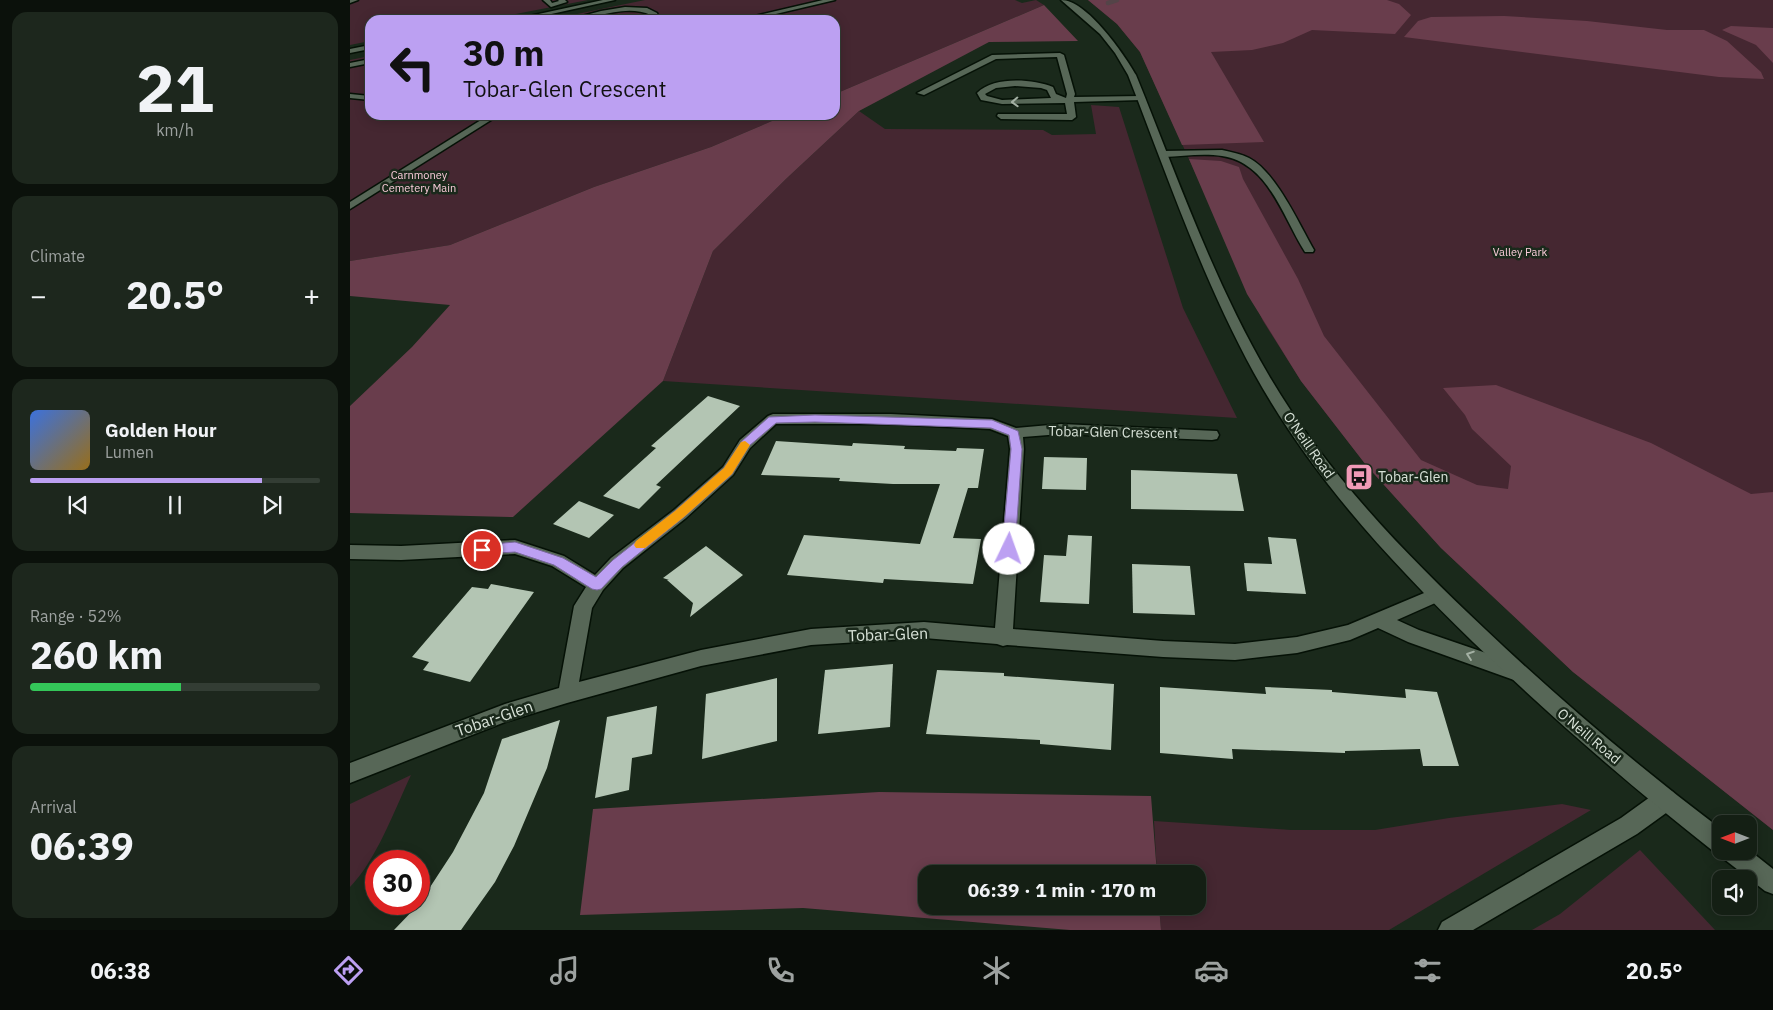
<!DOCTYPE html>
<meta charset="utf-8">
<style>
:root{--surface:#141f14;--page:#1d271d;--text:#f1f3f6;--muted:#9da2a0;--line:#333d34;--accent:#bca0f2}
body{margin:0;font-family:"IBM Plex Sans",sans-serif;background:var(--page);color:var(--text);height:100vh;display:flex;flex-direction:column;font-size:19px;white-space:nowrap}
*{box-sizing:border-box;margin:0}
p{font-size:16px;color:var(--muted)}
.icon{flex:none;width:28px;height:28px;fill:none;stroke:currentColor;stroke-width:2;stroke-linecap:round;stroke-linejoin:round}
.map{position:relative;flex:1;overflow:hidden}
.drawer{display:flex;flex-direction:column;gap:12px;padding:12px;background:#0b110b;width:350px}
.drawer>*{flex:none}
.banner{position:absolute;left:15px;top:15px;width:475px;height:105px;border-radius:15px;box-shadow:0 2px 12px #0003,0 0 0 1px var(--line);background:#bca0f2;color:#111;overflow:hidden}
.needle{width:32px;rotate:270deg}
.buttons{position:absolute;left:1362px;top:815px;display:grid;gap:10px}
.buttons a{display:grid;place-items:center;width:45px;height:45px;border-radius:10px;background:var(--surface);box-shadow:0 2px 12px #0003,0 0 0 1px var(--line);font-size:25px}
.speed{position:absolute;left:15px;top:850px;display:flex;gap:10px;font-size:25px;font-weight:700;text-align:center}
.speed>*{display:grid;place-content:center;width:65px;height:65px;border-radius:50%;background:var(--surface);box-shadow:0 2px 12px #0003,0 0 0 1px var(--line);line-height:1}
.speed .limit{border:8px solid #d22;background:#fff;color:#111}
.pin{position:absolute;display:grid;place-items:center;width:42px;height:42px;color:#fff;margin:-21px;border:2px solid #fff;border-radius:50%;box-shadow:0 1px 5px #0007}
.me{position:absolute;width:55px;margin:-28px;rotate:3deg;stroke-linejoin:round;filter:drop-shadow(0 0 4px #0008)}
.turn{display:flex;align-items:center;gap:18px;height:105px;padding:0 15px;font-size:22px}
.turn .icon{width:65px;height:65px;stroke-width:2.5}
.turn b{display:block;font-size:35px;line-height:42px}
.big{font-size:38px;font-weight:700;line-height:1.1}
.drawer .widget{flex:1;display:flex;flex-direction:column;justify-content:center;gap:8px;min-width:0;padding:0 18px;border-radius:15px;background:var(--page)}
.drawer .dial{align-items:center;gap:0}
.dial b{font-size:65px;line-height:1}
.song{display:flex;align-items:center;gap:15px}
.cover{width:60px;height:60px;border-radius:8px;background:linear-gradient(135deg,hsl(220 70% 55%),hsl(40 70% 35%))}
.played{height:5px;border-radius:2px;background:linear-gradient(90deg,var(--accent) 80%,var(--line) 80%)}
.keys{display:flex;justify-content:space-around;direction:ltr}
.heat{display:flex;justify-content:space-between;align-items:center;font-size:28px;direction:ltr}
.charge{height:8px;border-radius:4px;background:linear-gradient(90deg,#34c759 52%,var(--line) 0)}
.trip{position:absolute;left:568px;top:865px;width:288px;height:50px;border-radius:15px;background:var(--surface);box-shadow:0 2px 12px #0003,0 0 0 1px var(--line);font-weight:700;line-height:50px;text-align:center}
.menu{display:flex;height:80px;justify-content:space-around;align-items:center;background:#080c08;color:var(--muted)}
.menu .icon{width:35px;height:35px}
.menu .current{color:var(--accent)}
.menu b{font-size:22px;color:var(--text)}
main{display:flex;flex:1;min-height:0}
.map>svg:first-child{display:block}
</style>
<main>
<section class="drawer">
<div class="widget dial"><b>21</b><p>km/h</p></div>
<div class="widget"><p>Climate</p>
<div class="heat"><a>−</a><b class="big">20.5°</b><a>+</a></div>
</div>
<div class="widget">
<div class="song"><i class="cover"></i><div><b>Golden Hour</b><p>Lumen</p></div></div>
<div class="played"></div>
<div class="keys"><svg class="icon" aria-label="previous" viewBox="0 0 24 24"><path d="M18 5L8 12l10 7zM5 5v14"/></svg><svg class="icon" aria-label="pause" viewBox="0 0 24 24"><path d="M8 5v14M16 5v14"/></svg><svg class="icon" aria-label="next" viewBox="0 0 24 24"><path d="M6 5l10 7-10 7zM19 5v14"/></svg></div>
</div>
<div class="widget"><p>Range · 52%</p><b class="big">260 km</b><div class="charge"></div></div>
<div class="widget"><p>Arrival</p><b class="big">06:39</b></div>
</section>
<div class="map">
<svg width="1423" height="930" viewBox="0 0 1423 930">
<rect width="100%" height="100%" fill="#1a291b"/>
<g fill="#452731">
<path d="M0 0H238L135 20H20V41L0 45Z"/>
<path d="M295 0H665L672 3 686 0 694 5 485 94V20H198Z"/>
<path d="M738 0H1423V830L1223 672 1091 548 1016 465 951 381 913 321 790 52 767 24Z"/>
<path d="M20 56V115H436L361 147 244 187 100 245 0 261V60Z"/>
<path d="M741 105 769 107 833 308 887 418 313 381 363 251 437 178 509 111 535 129 693 130 702 135 746 134Z"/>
<path d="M61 775C45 809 26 861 0 887V804Z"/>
<path d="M1212 804 1241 810 1039 930H811L809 906H846V874H807L804 821 941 830H1025L1099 818Z"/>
<path d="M1290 850 1365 930H1182L1210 914Z"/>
</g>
<g fill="#693d4c">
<path d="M738 0H1037L1049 4 1061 15 1045 34 962 30 933 43 902 50 861 52 914 142 832 145 790 52 767 24Z"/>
<path d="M694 5 728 41 639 42 509 111 437 178 363 251 313 381 163 517 0 513V406L62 347 100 305 0 296V261L100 245 244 187 361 147 436 115H485V94Z"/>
<path d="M1154 16 1237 21 1317 30H1354L1377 41 1411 72 1414 79 1369 77 1054 37 1068 21 1081 17Z"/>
<path d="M1381 26 1423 28V63L1406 45 1372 30Z"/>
<path d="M839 159 871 161 889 167 893 179 948 279 974 336 1071 460 1127 485 1158 489 1161 466 1122 429 1115 415 1093 388 1146 385 1301 443 1401 494 1423 492V830L1223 672 1091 548 1016 465 951 381 897 294Z"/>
<path d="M529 792 801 796 807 874H576V906H809L811 930H720L453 908 230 915 243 809Z"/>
</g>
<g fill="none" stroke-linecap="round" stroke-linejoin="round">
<path stroke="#544448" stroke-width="4.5" d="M758 3 767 0"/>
</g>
<g fill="#b3c5b3">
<path d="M358 396 390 406 306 485 311 487 289 509 253 496 306 448 301 446Z"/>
<path d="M426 441 502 446 503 443 555 446 554 449 606 451 607 448 634 449 628 488H618L603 538 631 539 623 584 534 579 533 583 437 575 454 535 570 544 590 484H543L489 481 490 478 411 475Z"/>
<path d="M694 457 737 458 736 490 692 489Z"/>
<path d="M781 470 887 474 894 511 781 509Z"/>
<path d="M229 501 264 515 239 538 203 524Z"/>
<path d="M718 535 742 536 739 604 690 602 694 555 716 556Z"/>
<path d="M918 537 946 539 956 594 897 591 894 563 922 564Z"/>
<path d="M356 546 393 575 340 617 343 603 317 580H319L313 578Z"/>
<path d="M782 564 840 566 845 615 783 613Z"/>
<path d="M141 584 184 592 120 682 73 670 79 662 62 657 122 587 138 589Z"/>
<path d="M543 664 540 727 468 734 475 670Z"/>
<path d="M587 670 654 673V676L764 684 761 750 690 744V740L576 734Z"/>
<path d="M427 678V741L352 759 356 694Z"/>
<path d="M810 687 916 694 915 687 982 690V692L1056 698 1055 689 1087 692 1109 766H1073L1070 749 995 751V753L882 749 883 759 810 753Z"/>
<path d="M307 706 302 754 282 758 279 790 245 798 257 717Z"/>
<path d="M210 720 197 768 164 846 145 882 111 930H44L69 904 103 852 134 793 152 739Z"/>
</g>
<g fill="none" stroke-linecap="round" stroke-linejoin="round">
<defs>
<g id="lane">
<path d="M0 0H8L0 3Z"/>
<path d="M193 0H200L202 3 209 1 208 0H215L217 2 201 7Z"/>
<path d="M473 0H485L400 20H388Z"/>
<path d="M275 7 297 8 307 13 308 16 352 18 355 20H297L301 15C274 3 245 20 217 20L251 11Z"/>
<path d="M710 53 714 55 725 94 724 97 791 96 795 98 791 100 724 102 726 117 722 120 651 119 647 116 648 114H717L715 103 652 104 631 100 627 93C644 76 682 79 703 87L706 94 716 98 717 94 707 57 646 59 574 95 567 93 642 55ZM665 86 691 88 697 90 701 98 652 100 637 96 635 94 646 88Z"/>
<path d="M20 59V63L0 67V63Z"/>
<path d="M0 94 20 96V100L0 98Z"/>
<path d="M139 115H149L0 209V202Z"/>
<path d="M872 150C881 152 891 154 899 158 926 172 949 224 964 250L963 252H955C933 218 919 163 872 156 854 153 833 156 814 157L809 154 814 151Z"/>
<path d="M1315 789 1323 792 1326 800 1323 808 1287 834 1123 930H1088L1092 922 1271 818 1307 792Z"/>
</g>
<path id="street" d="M423 414H541L642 419 666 428 711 424 867 431 869 435 867 439 862 440 711 434 673 437 674 449 663 629 813 641 885 644 947 637 998 625 1086 588 1092 590 1095 595 1092 600 1047 620 1069 630 1171 665 1173 671 1171 677 1164 680 1058 642 1028 628 1000 640 947 653 885 660 813 657 657 645 653 646 647 644 574 638 461 645 351 666 217 703 155 722 0 783V763L155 704 209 688 224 606 236 587 202 566 165 554 51 560 0 559V545L51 546 165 540 214 556 245 575 261 558 324 510 373 467 390 440 418 416ZM426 424H541L640 429 658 436 660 449 645 628 574 622 461 629 351 650 229 682 242 608 253 590 273 568 336 518 383 475 400 448Z"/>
<g id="secondary">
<path d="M253 0H265L174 20H161Z"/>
<path d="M711 0C737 0 774 54 786 75 827 176 863 280 918 374 976 473 1054 553 1136 630 1211 701 1289 767 1371 829V851L1399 850 1423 869V894L1415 891 1374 859 1372 854 1363 851C1279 785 1200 716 1123 642 1039 560 961 476 904 373 852 278 817 175 778 75L765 53 750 34Z"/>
<path d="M20 45V49L0 53V49Z"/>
</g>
</defs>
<use href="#lane" stroke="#051106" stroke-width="3"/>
<use href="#street" stroke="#051106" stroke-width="3"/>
<use href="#secondary" stroke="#051106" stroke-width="3"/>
<use href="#lane" fill="#576757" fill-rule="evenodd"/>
<use href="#street" fill="#576757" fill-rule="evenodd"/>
<use href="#secondary" fill="#576757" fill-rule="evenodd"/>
</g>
<defs><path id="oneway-chevron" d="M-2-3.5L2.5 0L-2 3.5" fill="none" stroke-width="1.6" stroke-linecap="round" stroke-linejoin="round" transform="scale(1.25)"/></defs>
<g stroke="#a4b1a4">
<use href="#oneway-chevron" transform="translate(665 102) rotate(178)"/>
<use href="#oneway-chevron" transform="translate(1120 655) rotate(-161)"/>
</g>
<path fill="#bca0f2" stroke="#7a689d" d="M465 415 642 420 668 431 672 449 665 549 663 553H654L652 549 661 449 659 435 641 428 465 422 426 423 399 446 382 474 334 517 272 567 251 589 247 590 242 589 204 565 165 552 132 554 127 553 126 550 127 546 132 545 165 542 213 558 246 577 263 560 325 511 374 468 392 441 419 417Z"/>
<path fill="#f59e0b" d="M395 441 400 445 382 474 334 517 295 548H286L284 545 286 541 325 511 374 468 391 442Z"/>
<defs>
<symbol id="bus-square" viewBox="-11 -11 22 22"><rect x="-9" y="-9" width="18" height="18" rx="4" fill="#f09ab7" stroke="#1a291b"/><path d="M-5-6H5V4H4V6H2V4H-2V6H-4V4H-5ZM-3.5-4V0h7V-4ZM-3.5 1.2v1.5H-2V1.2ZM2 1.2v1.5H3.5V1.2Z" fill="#111"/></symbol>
</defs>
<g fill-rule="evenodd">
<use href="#bus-square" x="993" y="461" width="32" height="32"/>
</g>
<g text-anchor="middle" stroke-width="5" stroke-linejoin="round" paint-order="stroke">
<g font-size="11" fill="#fccddb" stroke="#1a291b">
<text x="69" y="179">Carnmoney<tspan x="69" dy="13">Cemetery Main</tspan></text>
<text x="1170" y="256">Valley Park</text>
</g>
<g font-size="14" fill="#d8e2d8" stroke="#1a291b">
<text transform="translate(763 432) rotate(1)" y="5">Tobar-Glen Crescent</text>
<text transform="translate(959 445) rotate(55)" y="5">O'Neill Road</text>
<text transform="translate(1239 736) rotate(40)" y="5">O'Neill Road</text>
</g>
<g font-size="14" fill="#d8e2d8" stroke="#1a291b" text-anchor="start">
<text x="1028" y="482">Tobar-Glen</text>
</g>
<g font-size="16" fill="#d8e2d8" stroke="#1a291b">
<text transform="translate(538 634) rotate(-2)" y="6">Tobar-Glen</text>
<text transform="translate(144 718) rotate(-19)" y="6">Tobar-Glen</text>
</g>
</g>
</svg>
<div class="buttons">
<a><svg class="needle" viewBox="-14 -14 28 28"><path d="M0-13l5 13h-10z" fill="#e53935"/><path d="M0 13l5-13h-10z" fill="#9da2a0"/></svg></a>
<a><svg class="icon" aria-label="sound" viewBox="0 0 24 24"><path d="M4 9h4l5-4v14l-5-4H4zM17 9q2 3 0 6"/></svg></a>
</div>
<div class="speed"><div class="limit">30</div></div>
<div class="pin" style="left:132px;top:550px;background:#d93025"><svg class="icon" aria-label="arrive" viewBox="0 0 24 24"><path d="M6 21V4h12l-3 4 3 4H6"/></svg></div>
<svg class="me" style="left:659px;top:549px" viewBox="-20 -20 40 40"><circle r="19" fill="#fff"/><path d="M0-13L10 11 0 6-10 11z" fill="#bca0f2"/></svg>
<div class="trip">06:39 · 1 min · 170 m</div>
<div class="banner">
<div class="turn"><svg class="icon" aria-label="left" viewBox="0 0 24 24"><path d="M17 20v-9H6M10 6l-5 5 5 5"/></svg><div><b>30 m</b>Tobar-Glen Crescent</div></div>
</div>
</div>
</main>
<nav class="menu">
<b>06:38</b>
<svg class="icon current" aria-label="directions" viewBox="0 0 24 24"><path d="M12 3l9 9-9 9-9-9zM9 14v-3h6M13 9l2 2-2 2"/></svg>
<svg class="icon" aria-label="music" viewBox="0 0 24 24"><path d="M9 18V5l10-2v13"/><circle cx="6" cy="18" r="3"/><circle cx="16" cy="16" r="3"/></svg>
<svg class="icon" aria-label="phone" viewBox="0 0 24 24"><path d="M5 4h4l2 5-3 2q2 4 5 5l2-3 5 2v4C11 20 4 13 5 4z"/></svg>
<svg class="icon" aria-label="climate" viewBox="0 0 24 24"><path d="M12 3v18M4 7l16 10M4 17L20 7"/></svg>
<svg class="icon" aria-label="car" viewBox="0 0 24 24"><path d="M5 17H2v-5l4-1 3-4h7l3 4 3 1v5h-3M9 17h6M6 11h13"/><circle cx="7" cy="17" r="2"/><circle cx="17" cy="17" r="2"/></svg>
<svg class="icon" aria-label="filters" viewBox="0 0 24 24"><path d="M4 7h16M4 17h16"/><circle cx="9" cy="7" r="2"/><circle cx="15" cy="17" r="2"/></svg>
<b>20.5°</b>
</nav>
